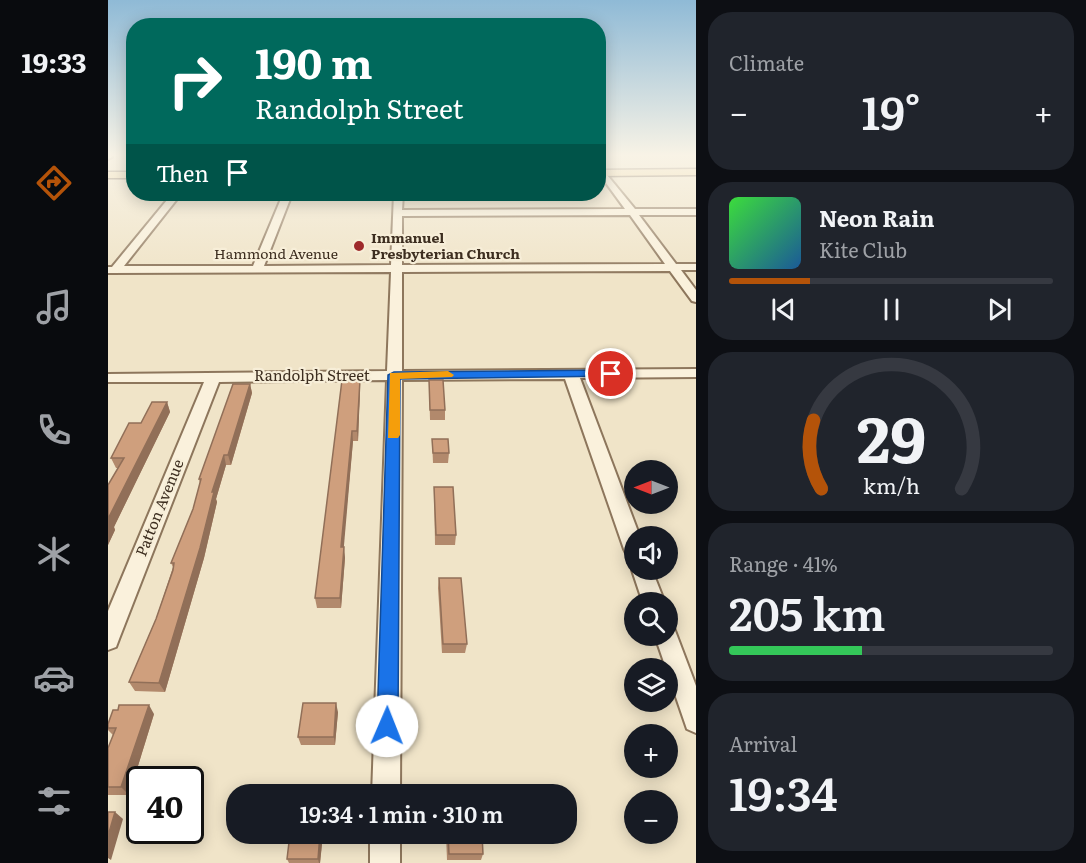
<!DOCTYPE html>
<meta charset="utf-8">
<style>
:root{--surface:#171b24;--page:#20242c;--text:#f1f3f6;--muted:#9ea1a6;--line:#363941;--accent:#b45309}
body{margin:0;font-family:Literata,serif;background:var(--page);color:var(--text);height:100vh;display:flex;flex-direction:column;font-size:22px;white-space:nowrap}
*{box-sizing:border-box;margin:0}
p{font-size:20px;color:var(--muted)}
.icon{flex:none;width:33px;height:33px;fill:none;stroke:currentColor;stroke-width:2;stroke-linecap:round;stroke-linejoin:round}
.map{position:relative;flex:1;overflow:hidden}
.side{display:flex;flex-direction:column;gap:12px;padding:12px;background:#0d0f14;width:390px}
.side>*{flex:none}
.guide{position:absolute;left:18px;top:18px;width:480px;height:183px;border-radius:24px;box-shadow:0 3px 15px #0003;background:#00695c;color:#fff;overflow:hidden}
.needle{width:39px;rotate:270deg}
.controls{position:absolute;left:516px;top:460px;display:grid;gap:12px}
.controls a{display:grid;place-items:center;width:54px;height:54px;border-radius:50%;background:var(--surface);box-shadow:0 3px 15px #0003;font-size:30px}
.speed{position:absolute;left:18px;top:766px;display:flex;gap:12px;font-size:30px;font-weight:700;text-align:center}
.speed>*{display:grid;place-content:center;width:78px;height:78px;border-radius:50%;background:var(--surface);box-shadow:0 3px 15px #0003;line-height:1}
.speed .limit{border:3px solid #111;border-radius:9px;background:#fff;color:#111}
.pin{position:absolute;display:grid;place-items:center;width:51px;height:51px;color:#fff;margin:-26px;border:3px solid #fff;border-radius:50%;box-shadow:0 2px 6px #0007}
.me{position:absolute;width:66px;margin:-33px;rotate:1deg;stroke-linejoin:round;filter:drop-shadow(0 0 4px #0008)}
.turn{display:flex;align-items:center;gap:21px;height:126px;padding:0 30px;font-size:27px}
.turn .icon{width:78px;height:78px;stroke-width:2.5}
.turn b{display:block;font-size:42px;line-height:51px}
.then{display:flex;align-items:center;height:57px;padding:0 30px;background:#0003;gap:12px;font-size:22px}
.big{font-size:45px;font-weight:600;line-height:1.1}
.side .card{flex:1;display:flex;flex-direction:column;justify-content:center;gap:9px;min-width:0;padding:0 21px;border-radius:24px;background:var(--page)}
.side .dial{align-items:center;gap:0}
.dial svg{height:156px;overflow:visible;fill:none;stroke:var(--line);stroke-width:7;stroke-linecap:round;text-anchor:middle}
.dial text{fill:var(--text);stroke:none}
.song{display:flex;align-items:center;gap:18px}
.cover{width:72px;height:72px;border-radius:9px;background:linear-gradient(135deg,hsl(120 70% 55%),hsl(210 70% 35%))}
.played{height:6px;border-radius:3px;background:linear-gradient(90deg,var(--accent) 25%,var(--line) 25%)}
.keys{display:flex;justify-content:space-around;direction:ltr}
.heat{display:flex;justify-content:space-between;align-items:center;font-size:33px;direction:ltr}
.charge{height:9px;border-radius:4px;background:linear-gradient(90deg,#34c759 41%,var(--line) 0)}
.trip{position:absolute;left:118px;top:784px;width:351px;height:60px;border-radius:24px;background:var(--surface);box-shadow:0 3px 15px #0003;font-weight:600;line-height:60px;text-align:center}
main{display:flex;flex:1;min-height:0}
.menu{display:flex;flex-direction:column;width:108px;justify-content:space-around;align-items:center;background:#090b0e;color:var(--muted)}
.menu .icon{width:42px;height:42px}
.menu .on{color:var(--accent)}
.menu b{font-size:27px;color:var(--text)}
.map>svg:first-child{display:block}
</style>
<main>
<nav class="menu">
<b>19:33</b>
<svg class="icon on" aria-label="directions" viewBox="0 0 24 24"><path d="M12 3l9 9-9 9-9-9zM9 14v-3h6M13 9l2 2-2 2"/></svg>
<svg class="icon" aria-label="music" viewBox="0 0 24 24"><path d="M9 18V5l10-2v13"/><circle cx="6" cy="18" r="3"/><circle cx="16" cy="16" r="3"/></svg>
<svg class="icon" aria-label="phone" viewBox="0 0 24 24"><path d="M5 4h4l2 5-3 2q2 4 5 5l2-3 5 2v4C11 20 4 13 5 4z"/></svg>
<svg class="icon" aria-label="climate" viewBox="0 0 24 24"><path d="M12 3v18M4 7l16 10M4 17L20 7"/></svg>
<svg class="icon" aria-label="car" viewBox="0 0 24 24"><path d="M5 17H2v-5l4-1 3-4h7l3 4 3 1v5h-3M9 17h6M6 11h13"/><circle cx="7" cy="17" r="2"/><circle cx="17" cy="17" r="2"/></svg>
<svg class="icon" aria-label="filters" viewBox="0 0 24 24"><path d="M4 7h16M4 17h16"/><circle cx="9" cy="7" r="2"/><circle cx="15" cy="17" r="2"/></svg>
</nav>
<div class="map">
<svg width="588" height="863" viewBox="0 0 588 863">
<rect width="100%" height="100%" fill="#f0e4c8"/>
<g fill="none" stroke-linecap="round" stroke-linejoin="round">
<defs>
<g id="minor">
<path d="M0 156H4V157L0 159Z"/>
<path d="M490 164 527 209H588V215H531L568 264H588V270H573L588 290V302L584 301 562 271 294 272V371L588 369V377L472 378 532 537H526V557L519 555 516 549 457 379 294 380 292 795H264L279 380 111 382 11 639 8 647 0 650V611L96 382H0V374L279 371 283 272 0 273V267H4L64 194H73L16 266H145L175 194H184L156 266 283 265 286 194H295L294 210 517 209 490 172ZM522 215 557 264 294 265V216Z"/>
<path d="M526 564V570H544L557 603H535L524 570Z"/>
<path d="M560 626 566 628 588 686V733L579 729 547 636H560Z"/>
<rect x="262" y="834" width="30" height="29"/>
</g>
<g id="major">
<path d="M588 169V175L490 176V170Z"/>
<rect x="0" y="172" width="26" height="6"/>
</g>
</defs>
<use href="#minor" stroke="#8d765c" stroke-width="4"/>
<use href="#major" stroke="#5b4430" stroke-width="3"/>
<use href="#minor" fill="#faf1dc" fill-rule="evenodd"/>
<use href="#major" fill="#f3d9a0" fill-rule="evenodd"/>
</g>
<g fill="#b2896c">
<path d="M252 380V389L250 441H245L235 547 237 558 233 608H209L207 598Z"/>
<path d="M321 380 337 410V420H322Z"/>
<path d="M142 384 144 393 123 465H118L108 499 109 502 96 558 57 692 27 691 21 682 48 619 65 567 63 563 85 509 92 483 91 479Z"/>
<path d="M59 402 62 412 6 527 7 530 0 545V485L10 468H8L3 458 33 423Z"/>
<path d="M324 439 341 453 340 463H325Z"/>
<path d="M326 487 348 535 347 545H327Z"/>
<path d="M331 578 359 644 357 653H334L330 588Z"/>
<path d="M230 712 227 745H193L190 737Z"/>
<path d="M46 714 21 795H0V748L5 735 0 730V724Z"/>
<path d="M215 834 212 863H181L179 859Z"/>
<path d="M338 834H374L375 854 373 860H339Z"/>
</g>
<g fill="#916f58">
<path d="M252 380V389L250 441 249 431Z"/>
<path d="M142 384 144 393 123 465 120 455Z"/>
<path d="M59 402 62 412 6 527 7 530 0 545V519Z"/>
<path d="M244 431 245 441 235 557 233 547Z"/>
<path d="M116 455 118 465 108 499 109 502 96 558 57 692 51 683 104 492Z"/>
<path d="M236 547 237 558 233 608 232 598Z"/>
<path d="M228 703 230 712 227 745 226 737Z"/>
<path d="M41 705 46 714 21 795 13 787Z"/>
<path d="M7 812 15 819 3 860 0 858V836Z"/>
<path d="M212 834H215L212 863H211L210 859Z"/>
</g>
<g fill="#cf9f7d" stroke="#916f58" stroke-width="1.5">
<path d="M234 380H252L249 431H244L233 547H236L232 598H207Z"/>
<path d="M321 380H335L337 410H322Z"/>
<path d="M125 384H142L120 455H116L104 492H106L92 548 51 683 21 682 48 619 65 570 66 563H63L85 509 93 479H91Z"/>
<path d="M44 402H59L0 519V485L16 458H3L21 423H33Z"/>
<path d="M324 439H340L341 453H325Z"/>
<path d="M326 487H345L348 535H328Z"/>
<path d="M331 578H353L359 644H335Z"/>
<path d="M195 703H228L226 737H190Z"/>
<path d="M11 705H41L13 787H0V748L8 728H0V724L5 710H10Z"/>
<path d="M0 812H7L0 836Z"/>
<path d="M182 834H212L210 859H179Z"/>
<path d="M340 834H374L375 854H341Z"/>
</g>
<linearGradient id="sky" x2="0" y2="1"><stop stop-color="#8fbad6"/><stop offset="0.56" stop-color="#f8f3e6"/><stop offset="1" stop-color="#f8f3e6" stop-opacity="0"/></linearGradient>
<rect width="588" height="277" fill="url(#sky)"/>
<path fill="#1a73e8" stroke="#114b97" stroke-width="1.5" d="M503 370 509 374 507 376 292 379 290 726 287 734 279 737 272 734 269 726 280 375 286 372Z"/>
<path fill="#f59e0b" d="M340 371 346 375 344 377 292 379V435L290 438H280L282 373Z"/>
<circle fill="#9e2a2b" stroke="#f7eed8" stroke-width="2" cx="251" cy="246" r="6"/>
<g text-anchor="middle" stroke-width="4.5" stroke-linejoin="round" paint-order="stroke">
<g font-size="14" font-weight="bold" fill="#3d2e20" stroke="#f7eed8" text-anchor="start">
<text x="263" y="243">Immanuel<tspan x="263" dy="16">Presbyterian Church</tspan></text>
</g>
<g font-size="14" fill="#3d2e20" stroke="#f7eed8">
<text x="168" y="259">Hammond Avenue</text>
</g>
<g font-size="15" fill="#3d2e20" stroke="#f7eed8">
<text x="204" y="381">Randolph Street</text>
<text transform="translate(52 508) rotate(-68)" y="5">Patton Avenue</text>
</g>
</g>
</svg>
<div class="controls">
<a><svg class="needle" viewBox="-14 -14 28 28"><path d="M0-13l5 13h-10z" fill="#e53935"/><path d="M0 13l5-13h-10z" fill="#9ea1a6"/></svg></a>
<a><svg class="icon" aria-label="sound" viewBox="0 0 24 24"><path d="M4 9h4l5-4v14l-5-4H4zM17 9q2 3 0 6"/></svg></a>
<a><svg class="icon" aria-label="search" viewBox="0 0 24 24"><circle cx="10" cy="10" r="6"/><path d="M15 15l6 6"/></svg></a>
<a><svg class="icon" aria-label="layers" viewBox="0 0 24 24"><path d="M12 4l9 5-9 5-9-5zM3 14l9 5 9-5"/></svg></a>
<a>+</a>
<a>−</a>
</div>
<div class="speed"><div class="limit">40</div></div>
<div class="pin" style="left:503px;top:374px;background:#d93025"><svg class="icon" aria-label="arrive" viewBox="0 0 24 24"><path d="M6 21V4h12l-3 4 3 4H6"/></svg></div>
<svg class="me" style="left:279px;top:726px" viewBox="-20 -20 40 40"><circle r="19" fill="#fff"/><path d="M0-13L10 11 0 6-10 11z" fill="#1a73e8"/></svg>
<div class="trip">19:34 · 1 min · 310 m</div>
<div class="guide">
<div class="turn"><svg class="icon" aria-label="right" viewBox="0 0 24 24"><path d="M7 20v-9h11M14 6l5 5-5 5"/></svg><div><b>190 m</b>Randolph Street</div></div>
<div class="then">Then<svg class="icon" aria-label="arrive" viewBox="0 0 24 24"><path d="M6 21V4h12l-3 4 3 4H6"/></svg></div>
</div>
</div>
<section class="side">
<div class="card"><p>Climate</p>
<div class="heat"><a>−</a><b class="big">19°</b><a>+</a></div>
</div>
<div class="card">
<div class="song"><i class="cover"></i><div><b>Neon Rain</b><p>Kite Club</p></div></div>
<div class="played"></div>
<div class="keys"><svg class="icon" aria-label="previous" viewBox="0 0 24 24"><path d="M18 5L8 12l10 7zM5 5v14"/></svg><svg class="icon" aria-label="pause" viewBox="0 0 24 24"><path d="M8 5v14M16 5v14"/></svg><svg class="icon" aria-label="next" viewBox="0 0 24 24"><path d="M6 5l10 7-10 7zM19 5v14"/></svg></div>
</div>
<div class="card dial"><svg viewBox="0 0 100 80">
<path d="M14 69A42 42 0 1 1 86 69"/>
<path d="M14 69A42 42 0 0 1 10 34" stroke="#b45309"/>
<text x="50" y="56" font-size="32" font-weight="700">29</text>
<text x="50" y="72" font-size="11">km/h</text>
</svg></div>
<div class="card"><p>Range · 41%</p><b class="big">205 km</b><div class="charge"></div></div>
<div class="card"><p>Arrival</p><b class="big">19:34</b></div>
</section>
</main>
